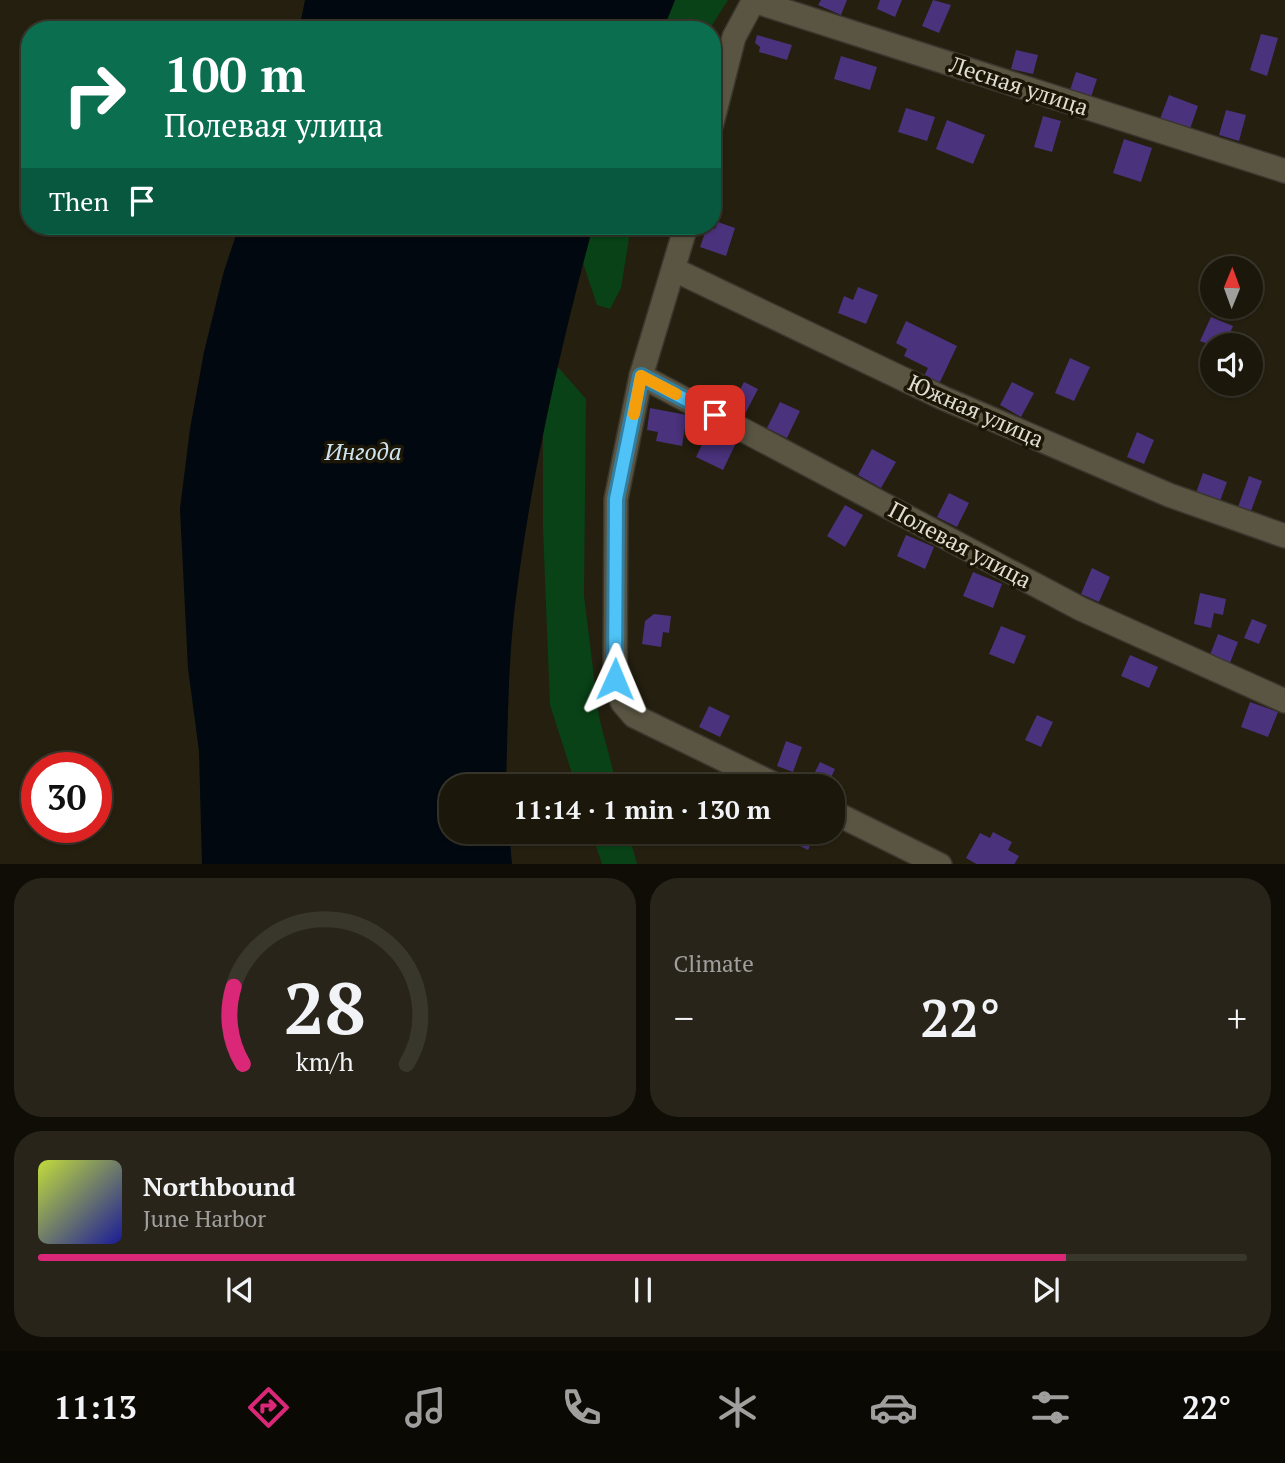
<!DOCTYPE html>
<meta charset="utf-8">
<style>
:root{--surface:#1b170b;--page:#282419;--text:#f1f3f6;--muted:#a09f9d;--line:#39362c;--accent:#db2777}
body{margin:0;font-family:"PT Serif",serif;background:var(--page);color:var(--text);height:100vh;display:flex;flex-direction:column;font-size:26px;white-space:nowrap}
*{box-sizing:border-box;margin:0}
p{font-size:23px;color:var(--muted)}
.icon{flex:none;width:38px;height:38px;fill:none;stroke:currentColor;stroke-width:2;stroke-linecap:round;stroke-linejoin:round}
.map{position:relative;height:864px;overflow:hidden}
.drawer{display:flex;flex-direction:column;gap:14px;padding:14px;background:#0f0d06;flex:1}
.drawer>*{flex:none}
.top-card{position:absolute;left:21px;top:21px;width:700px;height:214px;border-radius:28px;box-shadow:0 2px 5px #0004,0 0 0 2px var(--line);background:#0b6e4f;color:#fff;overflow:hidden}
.needle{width:46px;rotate:1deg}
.buttons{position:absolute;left:1200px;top:256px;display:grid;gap:14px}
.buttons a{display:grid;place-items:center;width:63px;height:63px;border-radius:50%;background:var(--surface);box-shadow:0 2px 5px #0004,0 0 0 2px var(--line);font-size:35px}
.speed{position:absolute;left:21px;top:752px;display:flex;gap:14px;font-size:35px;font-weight:700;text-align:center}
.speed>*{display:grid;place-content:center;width:91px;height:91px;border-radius:50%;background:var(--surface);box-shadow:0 2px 5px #0004,0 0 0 2px var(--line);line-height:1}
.speed .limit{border:10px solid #d22;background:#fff;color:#111}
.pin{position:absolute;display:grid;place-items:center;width:60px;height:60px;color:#fff;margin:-30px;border-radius:14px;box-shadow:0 4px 10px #0006}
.me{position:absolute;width:77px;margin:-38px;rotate:1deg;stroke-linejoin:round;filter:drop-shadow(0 0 5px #0008)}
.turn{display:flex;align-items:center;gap:24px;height:147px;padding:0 28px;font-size:32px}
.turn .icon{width:91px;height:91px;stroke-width:2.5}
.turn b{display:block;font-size:49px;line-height:60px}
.then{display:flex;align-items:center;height:66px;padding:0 28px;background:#0003;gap:14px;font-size:26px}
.big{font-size:52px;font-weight:600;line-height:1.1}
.drawer .widget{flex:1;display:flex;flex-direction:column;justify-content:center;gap:10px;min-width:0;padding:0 24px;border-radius:28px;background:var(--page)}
.drawer .dial{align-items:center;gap:0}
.dial svg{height:182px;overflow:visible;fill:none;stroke:var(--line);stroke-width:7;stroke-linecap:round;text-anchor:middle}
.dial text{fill:var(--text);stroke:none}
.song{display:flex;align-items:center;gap:21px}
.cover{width:84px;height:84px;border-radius:10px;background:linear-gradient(135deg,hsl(70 70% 55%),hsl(240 70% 35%))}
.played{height:7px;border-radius:4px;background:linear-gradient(90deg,var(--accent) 85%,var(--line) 85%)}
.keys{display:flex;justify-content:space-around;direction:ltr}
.heat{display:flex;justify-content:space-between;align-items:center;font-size:38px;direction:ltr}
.drawer .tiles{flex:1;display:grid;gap:14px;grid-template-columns:1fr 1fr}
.widget:last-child{grid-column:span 2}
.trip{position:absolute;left:439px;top:774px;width:406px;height:70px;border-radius:28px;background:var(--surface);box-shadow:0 2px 5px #0004,0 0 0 2px var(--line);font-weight:600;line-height:70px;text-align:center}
.tabs{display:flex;height:112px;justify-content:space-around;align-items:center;background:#0b0904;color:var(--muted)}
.tabs .icon{width:49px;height:49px}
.tabs .selected{color:var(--accent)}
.tabs b{font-size:32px;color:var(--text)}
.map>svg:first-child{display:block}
</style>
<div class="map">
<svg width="1285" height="865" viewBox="0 0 1285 865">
<rect width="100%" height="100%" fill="#241f0f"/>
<g fill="#084216">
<path d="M675 0H728L709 30H663Z"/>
<path d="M593 226H631L621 288 610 309 597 305 583 263Z"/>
<path d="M557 366 586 399 584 596 599 717 617 786H576L550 705 543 529V430Z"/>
<path d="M591 831H628L637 864H602Z"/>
</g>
<g fill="#01080f">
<path d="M305 0H675L663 30H299Z"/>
<path d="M239 226H593C561 346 533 466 517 590 508 654 508 720 506 786H452V831H509L512 864H202L199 751 188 668 180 509 190 429 204 352 224 271Z"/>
</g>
<g fill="#4a327c">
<path d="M821 0H847L841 15 818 5Z"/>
<path d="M880 0H902L895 17 877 9Z"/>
<path d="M933 0 951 5 939 33 922 26Z"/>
<path d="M1261 34 1278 38 1267 76 1250 70Z"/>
<path d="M757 35 792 45 787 60 759 52 760 47 755 43Z"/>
<path d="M1016 50 1038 55 1033 74 1011 69Z"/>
<path d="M841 56 877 67 870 90 834 79Z"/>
<path d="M1076 72 1097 79 1091 97 1070 90Z"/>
<path d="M1169 95 1198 106 1190 129 1160 119Z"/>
<path d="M906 108 935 117 927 141 898 132Z"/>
<path d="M1226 110 1246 115 1239 141 1219 135Z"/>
<path d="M1043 116 1061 121 1052 152 1034 147Z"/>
<path d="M947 120 985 135 973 164 936 149Z"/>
<path d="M1124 139 1152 148 1141 182 1113 173Z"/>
<path d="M718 222 735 228 726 256 700 247 707 227 715 229Z"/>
<path d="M858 287 878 295 866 324 838 313 844 296 853 300Z"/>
<path d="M1211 317 1233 326 1225 345 1213 346 1200 341Z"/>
<path d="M906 321 957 346 939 384 924 376 928 368 904 356 907 349 896 343Z"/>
<path d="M1070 358 1090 367 1074 401 1055 393Z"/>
<path d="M744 382 758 389 745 414 731 407Z"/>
<path d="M1012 382 1034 393 1021 417 1000 405Z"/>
<path d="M780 402 800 411 787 438 767 428Z"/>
<path d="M650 408 687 415 682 446 656 441 658 432 647 430Z"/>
<path d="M710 428 737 441 723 470 696 457Z"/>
<path d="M1137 432 1154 440 1144 464 1127 457Z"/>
<path d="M872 449 896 462 881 488 858 475Z"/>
<path d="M1203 473 1227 482 1220 501 1196 493Z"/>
<path d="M1249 476 1262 481 1251 511 1238 507Z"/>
<path d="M949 493 969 503 957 527 937 517Z"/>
<path d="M845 505 863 515 845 547 827 536Z"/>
<path d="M906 535 934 547 925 569 897 556Z"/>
<path d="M1092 568 1110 577 1099 602 1081 594Z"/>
<path d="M973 572 1002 584 993 608 963 596Z"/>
<path d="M1200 593 1226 599 1223 615 1214 613 1211 628 1194 624Z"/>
<path d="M654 614 671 616 669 633 663 632 661 647 642 644 645 621Z"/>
<path d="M1252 619 1267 625 1259 644 1244 638Z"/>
<path d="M1001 626 1026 636 1014 664 989 654Z"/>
<path d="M1218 634 1238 642 1230 663 1210 655Z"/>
<path d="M1130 655 1158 667 1149 688 1121 676Z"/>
<path d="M1250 702 1278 712 1268 737 1241 727Z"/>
<path d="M709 706 730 716 720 737 699 727Z"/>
<path d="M1037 715 1053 722 1041 747 1025 740Z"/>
<path d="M786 741 802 747 793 772 777 766Z"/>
<path d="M820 762 835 769 827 786H808Z"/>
<path d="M797 831H817L808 850 792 842Z"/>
<path d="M993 832 1012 842 1008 850 1019 856 1014 865H978L966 858 980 833 990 838Z"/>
</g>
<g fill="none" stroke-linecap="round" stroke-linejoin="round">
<defs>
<g id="minor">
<path d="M754 1 1285 171"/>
<path d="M712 123 734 37 754 0"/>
<path d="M686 226 641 376 616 499 615 679 622 702 634 716 778 786"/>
<path d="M675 270 943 398 1169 495 1285 536"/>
<path d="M641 376 1081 609 1285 701"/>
<path d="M833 812 940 865"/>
</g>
</defs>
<use href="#minor" stroke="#3b372e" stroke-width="26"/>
<use href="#minor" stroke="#5a5543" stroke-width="23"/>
</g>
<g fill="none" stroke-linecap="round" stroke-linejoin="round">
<defs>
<path id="route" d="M615 679 616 499 641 376 715 415"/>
</defs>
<use href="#route" stroke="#337fa1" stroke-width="18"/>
<use href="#route" stroke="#4fc3f7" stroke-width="12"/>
<path stroke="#f59e0b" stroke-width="12" d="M634 414 641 376 676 394"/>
</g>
<g text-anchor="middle" stroke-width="7" stroke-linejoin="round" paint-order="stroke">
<g font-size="23" fill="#dfdcd1" stroke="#1b1606">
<text transform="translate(1019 86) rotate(18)" y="8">Лесная улица</text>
<text transform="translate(976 411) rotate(24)" y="8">Южная улица</text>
<text transform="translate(960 545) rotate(28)" y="8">Полевая улица</text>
</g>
<g font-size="24" font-style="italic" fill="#cfe4f3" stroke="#1b1606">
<text x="363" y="460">Ингода</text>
</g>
</g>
</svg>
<div class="buttons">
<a><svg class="needle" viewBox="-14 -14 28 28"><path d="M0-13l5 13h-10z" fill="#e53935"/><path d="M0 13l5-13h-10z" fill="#a09f9d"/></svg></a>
<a><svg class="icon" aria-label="sound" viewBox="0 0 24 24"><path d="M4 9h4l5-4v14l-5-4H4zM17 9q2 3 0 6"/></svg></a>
</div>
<div class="speed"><div class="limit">30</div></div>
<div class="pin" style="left:715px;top:415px;background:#d93025"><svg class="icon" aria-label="arrive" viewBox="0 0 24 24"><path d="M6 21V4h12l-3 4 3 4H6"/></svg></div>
<svg class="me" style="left:615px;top:679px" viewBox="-20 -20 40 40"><path d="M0-17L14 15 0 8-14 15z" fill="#4fc3f7" stroke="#fff" stroke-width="4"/></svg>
<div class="trip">11:14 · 1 min · 130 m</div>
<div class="top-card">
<div class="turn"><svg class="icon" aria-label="right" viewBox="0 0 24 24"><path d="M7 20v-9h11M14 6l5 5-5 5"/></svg><div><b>100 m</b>Полевая улица</div></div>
<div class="then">Then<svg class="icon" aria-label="arrive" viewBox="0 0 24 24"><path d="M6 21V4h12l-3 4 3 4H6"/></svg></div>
</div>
</div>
<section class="drawer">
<div class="tiles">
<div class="widget dial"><svg viewBox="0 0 100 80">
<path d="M14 69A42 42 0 1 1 86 69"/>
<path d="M14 69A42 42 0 0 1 10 35" stroke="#db2777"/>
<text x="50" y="56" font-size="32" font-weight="700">28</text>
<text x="50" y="72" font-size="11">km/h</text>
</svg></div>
<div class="widget"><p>Climate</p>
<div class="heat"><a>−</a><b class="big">22°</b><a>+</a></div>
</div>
<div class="widget">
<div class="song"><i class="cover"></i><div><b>Northbound</b><p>June Harbor</p></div></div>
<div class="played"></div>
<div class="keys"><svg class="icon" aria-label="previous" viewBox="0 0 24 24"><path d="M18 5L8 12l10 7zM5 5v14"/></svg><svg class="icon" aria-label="pause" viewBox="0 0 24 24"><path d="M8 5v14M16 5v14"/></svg><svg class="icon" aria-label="next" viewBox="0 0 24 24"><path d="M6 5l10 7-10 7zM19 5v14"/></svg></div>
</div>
</div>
</section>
<nav class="tabs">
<b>11:13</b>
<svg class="icon selected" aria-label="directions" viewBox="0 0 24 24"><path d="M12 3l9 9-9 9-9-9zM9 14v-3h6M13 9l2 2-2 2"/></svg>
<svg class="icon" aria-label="music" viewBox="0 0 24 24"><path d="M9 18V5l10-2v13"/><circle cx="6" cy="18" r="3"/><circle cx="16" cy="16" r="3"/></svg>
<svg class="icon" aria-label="phone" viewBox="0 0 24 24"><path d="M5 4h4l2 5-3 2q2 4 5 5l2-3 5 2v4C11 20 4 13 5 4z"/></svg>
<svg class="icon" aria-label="climate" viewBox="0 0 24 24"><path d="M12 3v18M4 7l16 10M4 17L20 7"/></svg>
<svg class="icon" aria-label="car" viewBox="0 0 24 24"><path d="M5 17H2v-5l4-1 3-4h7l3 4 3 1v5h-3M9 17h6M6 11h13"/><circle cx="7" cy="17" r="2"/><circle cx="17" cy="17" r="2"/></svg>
<svg class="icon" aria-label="filters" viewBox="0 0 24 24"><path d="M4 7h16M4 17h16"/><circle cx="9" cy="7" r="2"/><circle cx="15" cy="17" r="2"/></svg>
<b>22°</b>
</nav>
